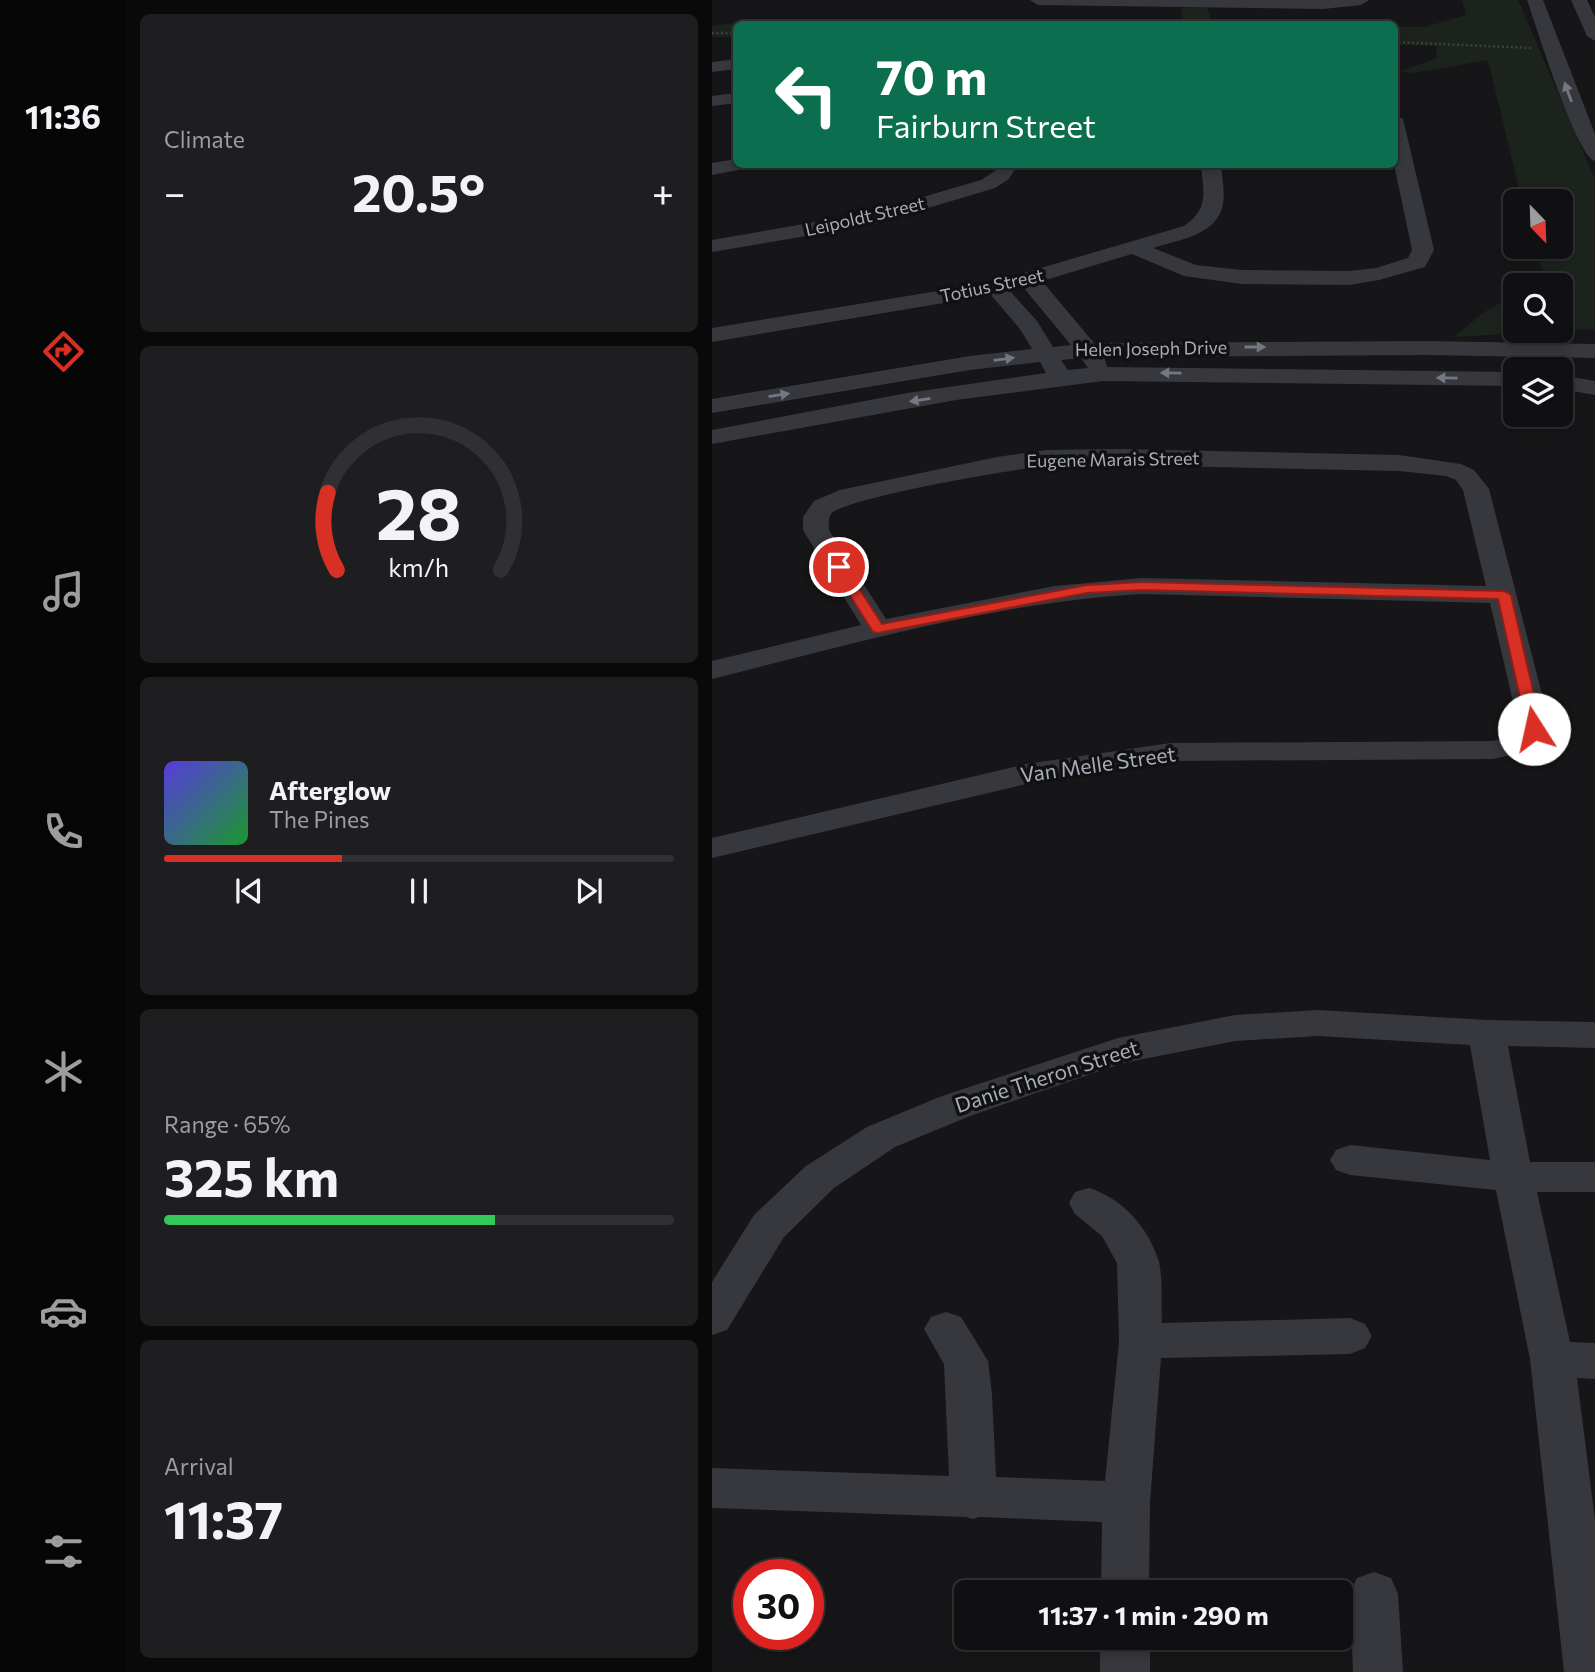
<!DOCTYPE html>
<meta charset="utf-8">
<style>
:root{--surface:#101012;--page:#1e1e20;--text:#f1f3f6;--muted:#9c9d9f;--line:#303032;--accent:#d93025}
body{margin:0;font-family:Commissioner,sans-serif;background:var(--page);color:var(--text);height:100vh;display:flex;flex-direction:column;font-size:26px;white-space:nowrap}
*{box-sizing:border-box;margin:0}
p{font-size:23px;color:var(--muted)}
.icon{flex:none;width:38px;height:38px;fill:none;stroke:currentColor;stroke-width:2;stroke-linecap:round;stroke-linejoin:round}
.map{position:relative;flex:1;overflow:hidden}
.sheet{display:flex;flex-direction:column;gap:14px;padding:14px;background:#09090a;width:586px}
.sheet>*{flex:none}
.hud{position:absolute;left:21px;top:21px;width:665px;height:147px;border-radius:10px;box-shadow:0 4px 10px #0003,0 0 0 2px var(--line);background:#0b6e4f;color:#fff;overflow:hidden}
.needle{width:46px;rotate:157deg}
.tools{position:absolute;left:791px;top:189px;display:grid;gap:14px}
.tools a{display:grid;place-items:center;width:70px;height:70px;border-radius:10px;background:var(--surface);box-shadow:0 4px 10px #0003,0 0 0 2px var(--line);font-size:35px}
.speed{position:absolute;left:21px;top:1559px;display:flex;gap:14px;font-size:35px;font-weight:700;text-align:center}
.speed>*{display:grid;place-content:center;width:91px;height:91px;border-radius:50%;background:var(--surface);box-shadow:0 4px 10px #0003,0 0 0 2px var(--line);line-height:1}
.speed .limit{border:10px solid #d22;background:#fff;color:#111}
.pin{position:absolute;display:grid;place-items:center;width:60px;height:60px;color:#fff;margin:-30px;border:4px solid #fff;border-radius:50%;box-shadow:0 2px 7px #0007}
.me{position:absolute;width:77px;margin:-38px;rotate:350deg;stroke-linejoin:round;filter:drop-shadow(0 0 5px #0008)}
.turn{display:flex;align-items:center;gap:24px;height:147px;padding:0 28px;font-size:32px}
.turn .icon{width:91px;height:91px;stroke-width:2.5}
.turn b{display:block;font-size:49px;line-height:60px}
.big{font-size:52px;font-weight:700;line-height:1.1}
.sheet .card{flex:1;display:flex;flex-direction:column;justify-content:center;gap:10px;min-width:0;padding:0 24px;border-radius:10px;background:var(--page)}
.sheet .dial{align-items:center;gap:0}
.dial svg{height:182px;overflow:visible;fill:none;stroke:var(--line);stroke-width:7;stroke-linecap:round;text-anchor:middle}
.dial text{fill:var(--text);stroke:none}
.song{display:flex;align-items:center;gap:21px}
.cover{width:84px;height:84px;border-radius:10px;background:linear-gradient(135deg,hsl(250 70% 55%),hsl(130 70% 35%))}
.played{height:7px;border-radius:4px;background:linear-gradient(90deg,var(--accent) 35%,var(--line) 35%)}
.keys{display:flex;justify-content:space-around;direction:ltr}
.heat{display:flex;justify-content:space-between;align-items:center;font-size:38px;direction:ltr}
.charge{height:10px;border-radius:5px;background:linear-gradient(90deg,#34c759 65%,var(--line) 0)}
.trip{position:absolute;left:242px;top:1580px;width:399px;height:70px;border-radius:10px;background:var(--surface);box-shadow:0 4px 10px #0003,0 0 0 2px var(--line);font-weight:700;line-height:70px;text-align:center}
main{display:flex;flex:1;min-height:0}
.tabs{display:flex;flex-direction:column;width:126px;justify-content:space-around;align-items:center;background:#060607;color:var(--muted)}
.tabs .icon{width:49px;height:49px}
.tabs .selected{color:var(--accent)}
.tabs b{font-size:32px;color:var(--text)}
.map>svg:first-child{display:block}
</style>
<main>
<nav class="tabs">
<b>11:36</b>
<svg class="icon selected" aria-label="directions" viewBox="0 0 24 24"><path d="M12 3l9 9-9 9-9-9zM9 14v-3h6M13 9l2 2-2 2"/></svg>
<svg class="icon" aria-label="music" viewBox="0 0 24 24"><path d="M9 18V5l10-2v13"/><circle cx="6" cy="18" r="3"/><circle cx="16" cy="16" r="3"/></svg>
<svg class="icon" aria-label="phone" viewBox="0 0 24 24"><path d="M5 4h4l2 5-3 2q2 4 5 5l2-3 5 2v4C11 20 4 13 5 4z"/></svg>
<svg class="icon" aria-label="climate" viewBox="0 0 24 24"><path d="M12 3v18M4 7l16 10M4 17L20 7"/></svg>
<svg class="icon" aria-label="car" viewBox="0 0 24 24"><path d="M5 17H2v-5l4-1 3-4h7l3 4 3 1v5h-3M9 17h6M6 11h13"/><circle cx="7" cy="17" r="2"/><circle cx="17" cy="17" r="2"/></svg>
<svg class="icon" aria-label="filters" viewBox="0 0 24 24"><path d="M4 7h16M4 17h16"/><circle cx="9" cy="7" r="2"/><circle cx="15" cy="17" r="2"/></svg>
</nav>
<section class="sheet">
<div class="card"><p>Climate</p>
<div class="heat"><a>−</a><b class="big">20.5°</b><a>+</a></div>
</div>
<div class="card dial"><svg viewBox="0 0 100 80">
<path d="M14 69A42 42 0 1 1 86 69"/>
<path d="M14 69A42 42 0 0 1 10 35" stroke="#d93025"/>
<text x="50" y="56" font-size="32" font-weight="700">28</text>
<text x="50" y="72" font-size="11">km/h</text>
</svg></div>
<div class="card">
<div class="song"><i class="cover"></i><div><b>Afterglow</b><p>The Pines</p></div></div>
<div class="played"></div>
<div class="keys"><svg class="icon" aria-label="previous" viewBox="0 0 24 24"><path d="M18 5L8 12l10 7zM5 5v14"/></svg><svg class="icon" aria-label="pause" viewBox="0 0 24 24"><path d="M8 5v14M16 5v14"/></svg><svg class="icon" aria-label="next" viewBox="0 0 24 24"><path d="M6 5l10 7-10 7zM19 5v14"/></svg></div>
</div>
<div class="card"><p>Range · 65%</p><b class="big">325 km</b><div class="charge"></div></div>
<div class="card"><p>Arrival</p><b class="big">11:37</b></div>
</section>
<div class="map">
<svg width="883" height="1672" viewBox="0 0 883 1672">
<rect width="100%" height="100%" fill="#161618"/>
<g fill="#1c231d">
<path d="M750 0H806L883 179V329L742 337 771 313 803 294V331H849V285H817L833 276 822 247H849V201H810L776 60 701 73 687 72 725 58 724 46 683 45V27H713L754 15Z"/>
<path d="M495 7 501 24H472L469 8Z"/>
<path d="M29 22 369 24H24V37H0V26Z"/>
</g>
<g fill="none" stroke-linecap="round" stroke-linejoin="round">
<g stroke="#3d3f44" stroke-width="2.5" stroke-dasharray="2 2.5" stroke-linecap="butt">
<path d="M0 33H24"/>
<path d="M682 42 819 48"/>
</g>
<g fill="#37383d" fill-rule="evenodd">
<path d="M318 0H657L649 5 611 9 326 5Z"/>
<path d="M815 0H831L883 134V161C864 156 824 25 815 0Z"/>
<path d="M859 0H875L883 17V41L875 36Z"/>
<path d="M24 59V69L0 72V62Z"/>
<path d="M24 93V103L0 106V96Z"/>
<path d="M682 114 691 119 722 250 713 267 667 280 637 285 530 284 472 276 420 254 330 281 382 343 713 341 883 344V358L713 355 392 357 395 367 803 372V386L391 381 244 400 0 444V430L195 393 334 373 328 362 258 370 0 413V399L258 356 320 349 308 329 279 295 0 342V328L281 282 472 226C498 208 491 192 489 164H509C510 177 513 191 511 203 507 235 466 240 441 248L484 265 530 270 637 271 664 268 696 258 700 250 682 164ZM311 287 359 345 341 347 325 321 298 291ZM369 358 376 368 356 370 349 360Z"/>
<path d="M24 159V164H39L37 168 0 175V163Z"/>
<path d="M287 164H306L297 179 283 188 159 225 0 252V240L156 213 269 180 283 171Z"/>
<path d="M849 375 883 381V395L849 389Z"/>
<path d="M405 449 687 455 749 464 762 470 777 489 839 729 816 751 781 759 459 761 314 784 0 858V838L314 764 459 743 781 741 794 737 807 727 778 603 430 594C286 602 140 644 0 679V661L149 625 91 530V517L102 501 128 490 285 457 335 450ZM405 465 687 471 734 476 744 480 751 490 774 586 430 578 343 586 174 619 117 530C117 525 116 518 119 514 132 498 306 468 335 466 358 464 382 465 405 465Z"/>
<path d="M606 1010 775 1020 883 1022V1048L796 1046 818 1162H883V1192H825L858 1342 883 1343V1379L865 1378 883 1520V1672H852L818 1359 784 1190 638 1175 624 1170 618 1160 624 1150 638 1145 778 1160 758 1045 606 1036 523 1041 411 1063 258 1116 183 1147 122 1188 72 1237 15 1330 0 1335V1282L42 1215 94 1166 155 1127 230 1096 406 1038 523 1015Z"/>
<path d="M377 1188C410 1198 437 1228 447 1262 451 1280 449 1304 450 1323L638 1318 653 1324 660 1336 653 1348 638 1354 449 1358 438 1502 437 1592H389L390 1522 267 1517 261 1519 254 1517 0 1508V1468L237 1476 232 1364 212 1329 219 1317 234 1312 249 1317 276 1361 280 1394 284 1477 393 1481 407 1341 405 1263 390 1236 363 1214 357 1203 363 1192Z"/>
<path d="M662 1572 679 1578 686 1594 691 1672H641L638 1594 645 1578Z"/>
<rect x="388" y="1638" width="50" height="34"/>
</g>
</g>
<defs><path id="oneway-solid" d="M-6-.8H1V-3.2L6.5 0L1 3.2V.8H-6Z" transform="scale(1.75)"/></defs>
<g fill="#757881">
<use href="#oneway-solid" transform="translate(856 92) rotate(-110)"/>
<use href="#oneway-solid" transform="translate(543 347)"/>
<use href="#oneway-solid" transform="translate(292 359) rotate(-7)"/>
<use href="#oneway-solid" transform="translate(459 373) rotate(-179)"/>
<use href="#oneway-solid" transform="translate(735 378) rotate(-179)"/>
<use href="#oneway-solid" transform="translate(67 395) rotate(-9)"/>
<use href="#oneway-solid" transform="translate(208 400) rotate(171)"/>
</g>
<path fill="#d93025" stroke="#8d1f18" stroke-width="2" d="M127 563 132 565 170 624 375 585 430 582 792 591 799 595 830 729 822 734 815 729 786 599 430 590 375 593 166 633 161 632 120 567Z"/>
<g text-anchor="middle" stroke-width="7" stroke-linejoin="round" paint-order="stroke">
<g font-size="18" fill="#a8adb8" stroke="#111113">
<text transform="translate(153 217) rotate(-13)" y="6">Leipoldt Street</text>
<text transform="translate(280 286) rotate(-12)" y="6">Totius Street</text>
<text transform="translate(439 349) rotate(-1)" y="6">Helen Joseph Drive</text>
<text transform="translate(401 460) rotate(-1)" y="6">Eugene Marais Street</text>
</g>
<g font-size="21" fill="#a8adb8" stroke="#111113">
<text transform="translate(386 765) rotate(-8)" y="7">Van Melle Street</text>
<text transform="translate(335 1077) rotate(-18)" y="7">Danie Theron Street</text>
</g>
</g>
</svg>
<div class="tools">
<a><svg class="needle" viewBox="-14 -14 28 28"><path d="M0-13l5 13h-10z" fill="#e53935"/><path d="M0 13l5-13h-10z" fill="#9c9d9f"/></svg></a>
<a><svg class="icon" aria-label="search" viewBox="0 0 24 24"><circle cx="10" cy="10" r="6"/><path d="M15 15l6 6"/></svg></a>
<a><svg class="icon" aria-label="layers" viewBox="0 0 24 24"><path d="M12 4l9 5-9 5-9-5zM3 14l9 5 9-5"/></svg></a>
</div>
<div class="speed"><div class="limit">30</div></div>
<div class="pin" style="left:127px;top:567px;background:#d93025"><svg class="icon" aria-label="arrive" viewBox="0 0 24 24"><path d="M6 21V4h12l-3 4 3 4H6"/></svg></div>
<svg class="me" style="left:822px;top:729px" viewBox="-20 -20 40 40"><circle r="19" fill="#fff"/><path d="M0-13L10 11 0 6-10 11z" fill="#d93025"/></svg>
<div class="trip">11:37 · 1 min · 290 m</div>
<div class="hud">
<div class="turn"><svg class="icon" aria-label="left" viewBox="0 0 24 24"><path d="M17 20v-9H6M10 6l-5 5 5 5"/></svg><div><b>70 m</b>Fairburn Street</div></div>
</div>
</div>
</main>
